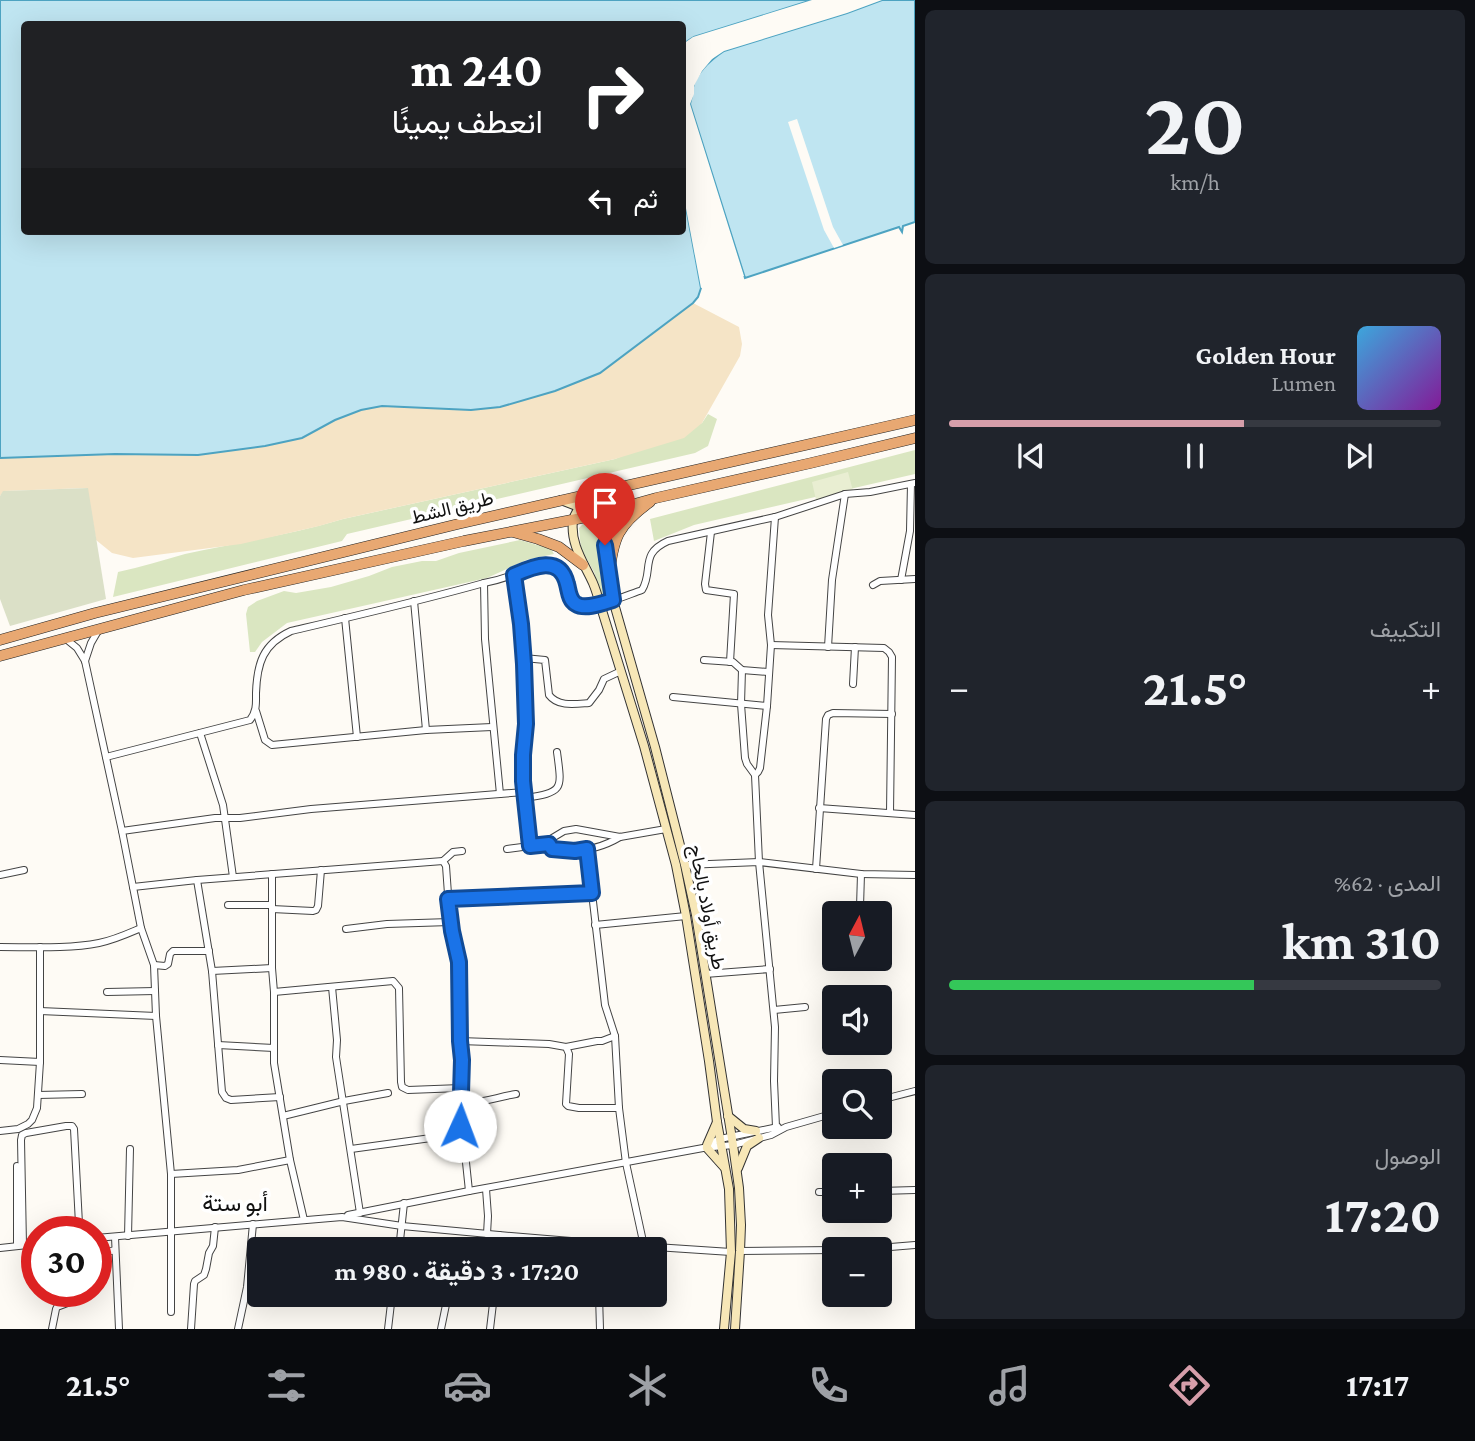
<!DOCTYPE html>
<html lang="ar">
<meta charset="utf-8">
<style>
:root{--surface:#171b24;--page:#20242c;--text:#f1f3f6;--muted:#9ea1a6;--line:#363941;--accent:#d69eaa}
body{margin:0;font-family:"Crimson Pro",Vazirmatn,serif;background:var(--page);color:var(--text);direction:rtl;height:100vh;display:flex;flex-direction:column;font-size:26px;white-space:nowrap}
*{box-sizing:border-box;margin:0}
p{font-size:23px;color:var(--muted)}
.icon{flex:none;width:38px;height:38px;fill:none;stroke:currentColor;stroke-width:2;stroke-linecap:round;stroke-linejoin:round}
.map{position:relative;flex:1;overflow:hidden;direction:ltr}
.drawer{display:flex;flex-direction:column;gap:10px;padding:10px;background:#0d0f14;width:560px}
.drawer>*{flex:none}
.guide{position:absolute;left:21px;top:21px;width:665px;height:214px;border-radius:7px;box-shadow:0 7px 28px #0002;direction:rtl;background:#202124;color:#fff;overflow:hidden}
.needle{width:46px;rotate:7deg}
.controls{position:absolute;left:822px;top:901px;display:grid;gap:14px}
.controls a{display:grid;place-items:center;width:70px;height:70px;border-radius:7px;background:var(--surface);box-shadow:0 7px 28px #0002;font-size:35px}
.speed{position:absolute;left:21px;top:1216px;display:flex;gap:14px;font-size:35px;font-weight:700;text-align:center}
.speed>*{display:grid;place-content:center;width:91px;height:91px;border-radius:50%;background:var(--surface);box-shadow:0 7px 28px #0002;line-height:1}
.speed .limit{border:10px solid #d22;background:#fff;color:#111}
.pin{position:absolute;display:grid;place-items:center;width:60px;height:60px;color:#fff;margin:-72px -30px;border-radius:50% 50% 50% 0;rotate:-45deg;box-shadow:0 0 7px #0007}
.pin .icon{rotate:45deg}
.me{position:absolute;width:77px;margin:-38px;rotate:2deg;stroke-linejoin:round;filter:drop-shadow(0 0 5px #0008)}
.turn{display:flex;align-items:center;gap:24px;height:147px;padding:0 28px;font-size:32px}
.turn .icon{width:91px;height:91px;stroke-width:2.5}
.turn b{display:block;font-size:49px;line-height:60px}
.then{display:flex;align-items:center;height:66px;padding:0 28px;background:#0003;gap:14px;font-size:26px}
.big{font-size:52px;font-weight:700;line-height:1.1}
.drawer .widget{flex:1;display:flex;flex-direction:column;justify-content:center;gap:10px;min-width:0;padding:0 24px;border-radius:10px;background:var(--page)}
.drawer .dial{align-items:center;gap:0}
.dial b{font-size:91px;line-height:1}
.song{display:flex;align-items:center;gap:21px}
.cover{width:84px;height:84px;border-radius:10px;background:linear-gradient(135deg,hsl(200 70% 55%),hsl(290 70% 35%))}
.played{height:7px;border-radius:4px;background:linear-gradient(90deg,var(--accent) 60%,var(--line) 60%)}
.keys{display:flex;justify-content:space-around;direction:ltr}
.heat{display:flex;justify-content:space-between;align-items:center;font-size:38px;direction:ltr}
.charge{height:10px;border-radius:5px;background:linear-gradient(90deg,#34c759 62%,var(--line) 0)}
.trip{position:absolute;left:247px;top:1237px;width:420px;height:70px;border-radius:7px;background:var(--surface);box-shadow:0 7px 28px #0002;font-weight:700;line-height:70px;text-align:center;direction:rtl}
.dock{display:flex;height:112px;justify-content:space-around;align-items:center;background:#090b0e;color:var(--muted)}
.dock .icon{width:49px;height:49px}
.dock .selected{color:var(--accent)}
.dock b{font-size:32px;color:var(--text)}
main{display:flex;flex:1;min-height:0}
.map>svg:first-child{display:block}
</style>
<main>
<section class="drawer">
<div class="widget dial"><b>20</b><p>km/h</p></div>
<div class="widget">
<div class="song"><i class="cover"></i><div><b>Golden Hour</b><p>Lumen</p></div></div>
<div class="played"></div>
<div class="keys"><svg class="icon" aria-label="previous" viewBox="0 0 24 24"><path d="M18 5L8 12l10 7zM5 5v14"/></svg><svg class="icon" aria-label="pause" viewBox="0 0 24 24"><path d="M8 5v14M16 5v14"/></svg><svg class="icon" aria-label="next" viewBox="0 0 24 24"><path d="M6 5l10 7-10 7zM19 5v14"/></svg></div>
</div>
<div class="widget"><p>التكييف</p>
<div class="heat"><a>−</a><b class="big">21.5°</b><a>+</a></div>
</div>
<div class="widget"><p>المدى · 62%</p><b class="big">310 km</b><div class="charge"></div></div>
<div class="widget"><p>الوصول</p><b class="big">17:20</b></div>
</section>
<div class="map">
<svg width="915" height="1329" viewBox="0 0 915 1329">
<rect width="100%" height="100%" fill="#fefbf5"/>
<g fill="#dae6c1">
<path d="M708 414 717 419 708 446 695 453 347 534 342 541 113 597 118 572C141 567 163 560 185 554 238 542 291 535 343 519L615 459 702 423Z"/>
<path d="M915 450V474L694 525 654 541 650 519Z"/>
<path d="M627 514 618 525 610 541 600 521Z"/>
<path d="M583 524H592L597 530 604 551 603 576 607 595 602 597 594 572 581 549 579 528Z"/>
<path d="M520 540 551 549 554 554 526 560 487 578 287 623 262 642 255 652H250L246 614 248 607 257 601 284 591 296 593 331 587 369 576 392 567 422 561H436L459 553Z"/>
</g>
<path fill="#f5e4c6" d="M693 303 739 327 742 344 740 356 702 423 684 438 615 459 343 519 319 526 241 544 133 558 112 553 96 540 87 488 4 491 0 496V458L115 454 198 455 265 446 302 438 335 420 361 410 382 406 471 410 500 407 555 391 600 373Z"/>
<path fill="#dbe0c7" d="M88 488 106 599 10 626 0 599V496L3 491Z"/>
<path fill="#e9eed2" d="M848 472 853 491 816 500 812 482Z"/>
<g fill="#bfe5f1" stroke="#4da3c1" stroke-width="2">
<path d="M0 0H812L694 37 683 44 682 24H24V231H682L683 191 701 288 698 297 693 303 600 373 555 391 500 407 471 410 382 406 361 410 335 420 302 438 265 446 198 455 115 454 0 458Z"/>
<path d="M882 0H915V222L903 226 902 232 899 227 745 278 690 104C692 98 692 93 693 87 697 72 712 59 724 51L847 13Z"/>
</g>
<g fill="#fefbf5">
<path d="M812 0H816L813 3 695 40 682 47 683 44 693 37Z"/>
<path d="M872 0H882L847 13 724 51 712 59 702 71 694 86V94L690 104 744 276 740 277 687 105V99L691 94V84L699 69 710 57 722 48 763 36Z"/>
<path d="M797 119 833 227 843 245 834 248 824 230 788 122Z"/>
<path d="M682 187 686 190 705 287 701 288Z"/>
</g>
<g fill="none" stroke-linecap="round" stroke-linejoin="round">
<defs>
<g id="minor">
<path d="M775 517 768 615 771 645 767 706 760 768 758 772 755 775 759 862 775 1027 774 1081 776 1127"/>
<path d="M711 532 705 584 706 590 734 594 730 662"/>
<path d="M514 575 521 624 524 664 526 724 523 781 530 846 549 843V840L564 831 576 829 620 837 666 829"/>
<path d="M901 580 910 531 911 484"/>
<path d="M484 583 485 639 500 794"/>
<path d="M873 585 880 581 915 579"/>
<path d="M414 601 426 730"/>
<path d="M345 618 357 737"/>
<path d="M66 639 77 648 85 661 122 831 141 928 154 965 156 1016 171 1174V1312"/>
<path d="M771 645 884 648 889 652 892 657 890 813"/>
<path d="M828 647 832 580 845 494"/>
<path d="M524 658 545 660 549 695C558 707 575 704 589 703L599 690 604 679 621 671"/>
<path d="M704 660 733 662 742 670 768 672"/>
<path d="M85 661 91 643 98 631"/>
<path d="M742 670 741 704 745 758 747 764 755 775"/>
<path d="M853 684 855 647"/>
<path d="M673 697 767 706"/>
<path d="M256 711 265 740 272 745 426 730 492 727"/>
<path d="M200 733 223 805 233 877"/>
<path d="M106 757 250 720C257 711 256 703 256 693 257 663 263 644 291 631 355 616 420 601 484 583 494 581 505 578 515 574 525 570 534 565 545 565 576 565 560 601 580 606 596 609 627 595 642 590 654 570 639 554 668 541L775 517 845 494 870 492 915 483"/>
<path d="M525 798C564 792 562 790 557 752"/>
<path d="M819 808 915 815"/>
<path d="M122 831 215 818H240L311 809 524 792"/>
<path d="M549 843 552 850C576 853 600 849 620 837"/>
<path d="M507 849 530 846"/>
<path d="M587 849 592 893"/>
<path d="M443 861 453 852 462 851"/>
<path d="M685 865 759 862 861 874 915 875"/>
<path d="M816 869 826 719 828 715 833 713 892 714"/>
<path d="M272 874V968L274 992V1063L290 1160 304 1220"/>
<path d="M0 875 24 870"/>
<path d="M197 880 212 971 222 1092 226 1098 231 1100 280 1097"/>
<path d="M133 887 197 880 443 861 446 866 450 922 459 962 460 1041 462 1060 460 1134 465 1153 469 1191"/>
<path d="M448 899 592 893 605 1005 615 1036 619 1108 626 1163 644 1246"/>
<path d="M228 905H272"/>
<path d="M860 907 861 874"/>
<path d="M272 909 313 911 316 910 318 906 321 870"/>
<path d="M595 925 686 916"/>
<path d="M346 929 387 924 450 922"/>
<path d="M0 947C31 947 69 949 99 943 114 940 127 934 141 928"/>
<path d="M154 965 165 966 168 964 170 954 173 951H209"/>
<path d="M212 971 272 968"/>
<path d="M705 974 770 969"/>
<path d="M332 987 337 1040 336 1057 360 1213"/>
<path d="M107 992 155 991"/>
<path d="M274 992 393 981 399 988 401 1082 402 1087 408 1090 461 1088"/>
<path d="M774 1010 805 1007"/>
<path d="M40 1011 156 1016"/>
<path d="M460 1041 549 1044 566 1047 569 1054 566 1104 568 1106 579 1108H619"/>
<path d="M218 1045 274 1048"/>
<path d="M566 1047 597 1041H602L615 1036"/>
<path d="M0 1060 40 1062"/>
<path d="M38 1095 82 1094"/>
<path d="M880 1100 915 1091"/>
<path d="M461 1103C480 1104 497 1097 516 1094"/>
<path d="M283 1116 344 1101 388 1093"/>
<path d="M0 1131 18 1129 28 1124 32 1120 37 1108 40 1062V947"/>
<path d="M707 1145 720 1139 778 1127"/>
<path d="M351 1149 460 1134"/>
<path d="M171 1174 238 1170 290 1160"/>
<path d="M486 1189 488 1216 487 1234"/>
<path d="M880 1191 915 1190"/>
<path d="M819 1192H835"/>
<path d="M348 1215 469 1191 703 1148 733 1145 771 1135 786 1127 835 1113"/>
<path d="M128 1236 130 1149"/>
<path d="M115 1237 119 1329"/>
<path d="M96 1238 342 1217 402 1226 499 1235 595 1243 731 1252"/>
<path d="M23 1245 21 1140 22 1135 26 1133 66 1126H72L74 1129 79 1224"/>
<path d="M17 1246V1166"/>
<path d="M0 1248 37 1244"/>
<path d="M399 1250 404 1203"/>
<path d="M498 1250 499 1235"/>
<path d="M854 1250 915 1245"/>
<path d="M740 1251 835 1250"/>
<path d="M96 1255 115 1250"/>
<path d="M556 1295 599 1300"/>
<path d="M599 1295 600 1329"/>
<path d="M52 1329 56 1309 57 1307 86 1296 87 1292"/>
<path d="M191 1329 194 1284 195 1281 204 1275 206 1269 209 1253 213 1246 215 1227"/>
<path d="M238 1329 247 1287 253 1224"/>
<path d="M388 1329 392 1295"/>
<path d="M441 1329 448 1295"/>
<path d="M490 1329 494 1295"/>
</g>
<g id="secondary">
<path d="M592 494C584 502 575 510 573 521 570 544 584 563 593 583 596 590 598 597 600 604L644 746 676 865 686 916 709 1061 717 1122 729 1189 731 1252 724 1329"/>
<path d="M561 500 579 507 592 516 602 533 607 555 613 600 655 747 685 865 696 915 733 1145 739 1188 741 1225 740 1251 735 1329"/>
<path d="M728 1116 744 1129 756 1131"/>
<path d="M707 1145 717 1122"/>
<path d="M707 1148 724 1167"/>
<path d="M738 1168 747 1146 759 1138"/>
</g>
<g id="trunk">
<path d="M513 532 538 539 559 547 583 565"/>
<path d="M609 577C613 538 618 525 650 502"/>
<path d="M0 640 95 613 458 524 915 420"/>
<path d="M0 656 244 590 464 541 592 516 656 498 811 463 915 438"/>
</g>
</defs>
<use href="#minor" stroke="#444" stroke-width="8"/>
<use href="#secondary" stroke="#333" stroke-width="10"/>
<use href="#trunk" stroke="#222" stroke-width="11"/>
<use href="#minor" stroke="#fff" stroke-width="6"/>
<use href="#secondary" stroke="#f7e7b7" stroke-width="8"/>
<use href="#trunk" stroke="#e8a872" stroke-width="10"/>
</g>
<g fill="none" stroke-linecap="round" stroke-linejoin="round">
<defs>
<path id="route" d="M460 1126 462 1060 460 1041 459 962 452 931 448 899 592 893 587 849 575 851 552 849 549 844 530 846 523 781V755L526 724 524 664 521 624 514 575C534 566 560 555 567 584 569 591 569 600 576 604 585 610 603 603 613 600L605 545"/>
</defs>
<use href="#route" stroke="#114b97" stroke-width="18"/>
<use href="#route" stroke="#1a73e8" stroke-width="12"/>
</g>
<g text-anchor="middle" stroke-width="7" stroke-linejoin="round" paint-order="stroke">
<g font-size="19" fill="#111" stroke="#fff">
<text transform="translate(452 507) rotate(-14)" y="7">طريق الشط</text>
<text transform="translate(708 907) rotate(79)" y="7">طريق أولاد بالحاج</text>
</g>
<g font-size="23" fill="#111" stroke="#fff">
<text x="235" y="1211">أبو ستة</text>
</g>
</g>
</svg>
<div class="controls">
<a><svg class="needle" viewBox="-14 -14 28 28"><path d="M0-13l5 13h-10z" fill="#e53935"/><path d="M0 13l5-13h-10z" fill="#9ea1a6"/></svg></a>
<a><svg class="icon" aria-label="sound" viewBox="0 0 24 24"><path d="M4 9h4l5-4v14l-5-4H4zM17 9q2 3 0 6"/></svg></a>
<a><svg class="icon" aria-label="search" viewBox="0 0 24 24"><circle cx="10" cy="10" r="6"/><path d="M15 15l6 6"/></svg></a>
<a>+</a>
<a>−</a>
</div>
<div class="speed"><div class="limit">30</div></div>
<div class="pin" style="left:605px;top:545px;background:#d93025"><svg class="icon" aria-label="arrive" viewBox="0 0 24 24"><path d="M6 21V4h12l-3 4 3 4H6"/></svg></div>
<svg class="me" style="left:460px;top:1126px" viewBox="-20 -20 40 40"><circle r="19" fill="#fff"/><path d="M0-13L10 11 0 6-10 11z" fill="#1a73e8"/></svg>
<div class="trip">17:20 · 3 دقيقة · 980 m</div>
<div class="guide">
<div class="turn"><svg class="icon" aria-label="right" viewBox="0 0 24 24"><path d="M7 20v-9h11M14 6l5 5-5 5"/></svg><div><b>240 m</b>انعطف يمينًا</div></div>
<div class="then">ثم<svg class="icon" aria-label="left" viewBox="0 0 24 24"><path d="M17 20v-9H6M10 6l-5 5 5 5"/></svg></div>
</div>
</div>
</main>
<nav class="dock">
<b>17:17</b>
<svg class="icon selected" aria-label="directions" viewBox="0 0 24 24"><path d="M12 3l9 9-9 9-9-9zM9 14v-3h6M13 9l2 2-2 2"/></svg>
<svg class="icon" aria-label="music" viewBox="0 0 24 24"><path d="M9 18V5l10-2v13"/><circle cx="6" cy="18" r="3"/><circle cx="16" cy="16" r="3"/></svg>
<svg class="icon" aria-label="phone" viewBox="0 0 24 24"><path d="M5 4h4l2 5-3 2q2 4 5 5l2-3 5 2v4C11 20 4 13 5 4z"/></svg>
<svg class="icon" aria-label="climate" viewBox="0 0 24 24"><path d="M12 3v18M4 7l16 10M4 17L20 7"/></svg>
<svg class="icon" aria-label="car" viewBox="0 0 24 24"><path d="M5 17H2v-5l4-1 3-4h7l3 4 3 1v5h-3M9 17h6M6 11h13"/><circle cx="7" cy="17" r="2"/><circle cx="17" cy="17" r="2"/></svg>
<svg class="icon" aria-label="filters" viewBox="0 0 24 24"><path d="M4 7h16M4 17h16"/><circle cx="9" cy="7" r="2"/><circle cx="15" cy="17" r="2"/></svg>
<b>21.5°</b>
</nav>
